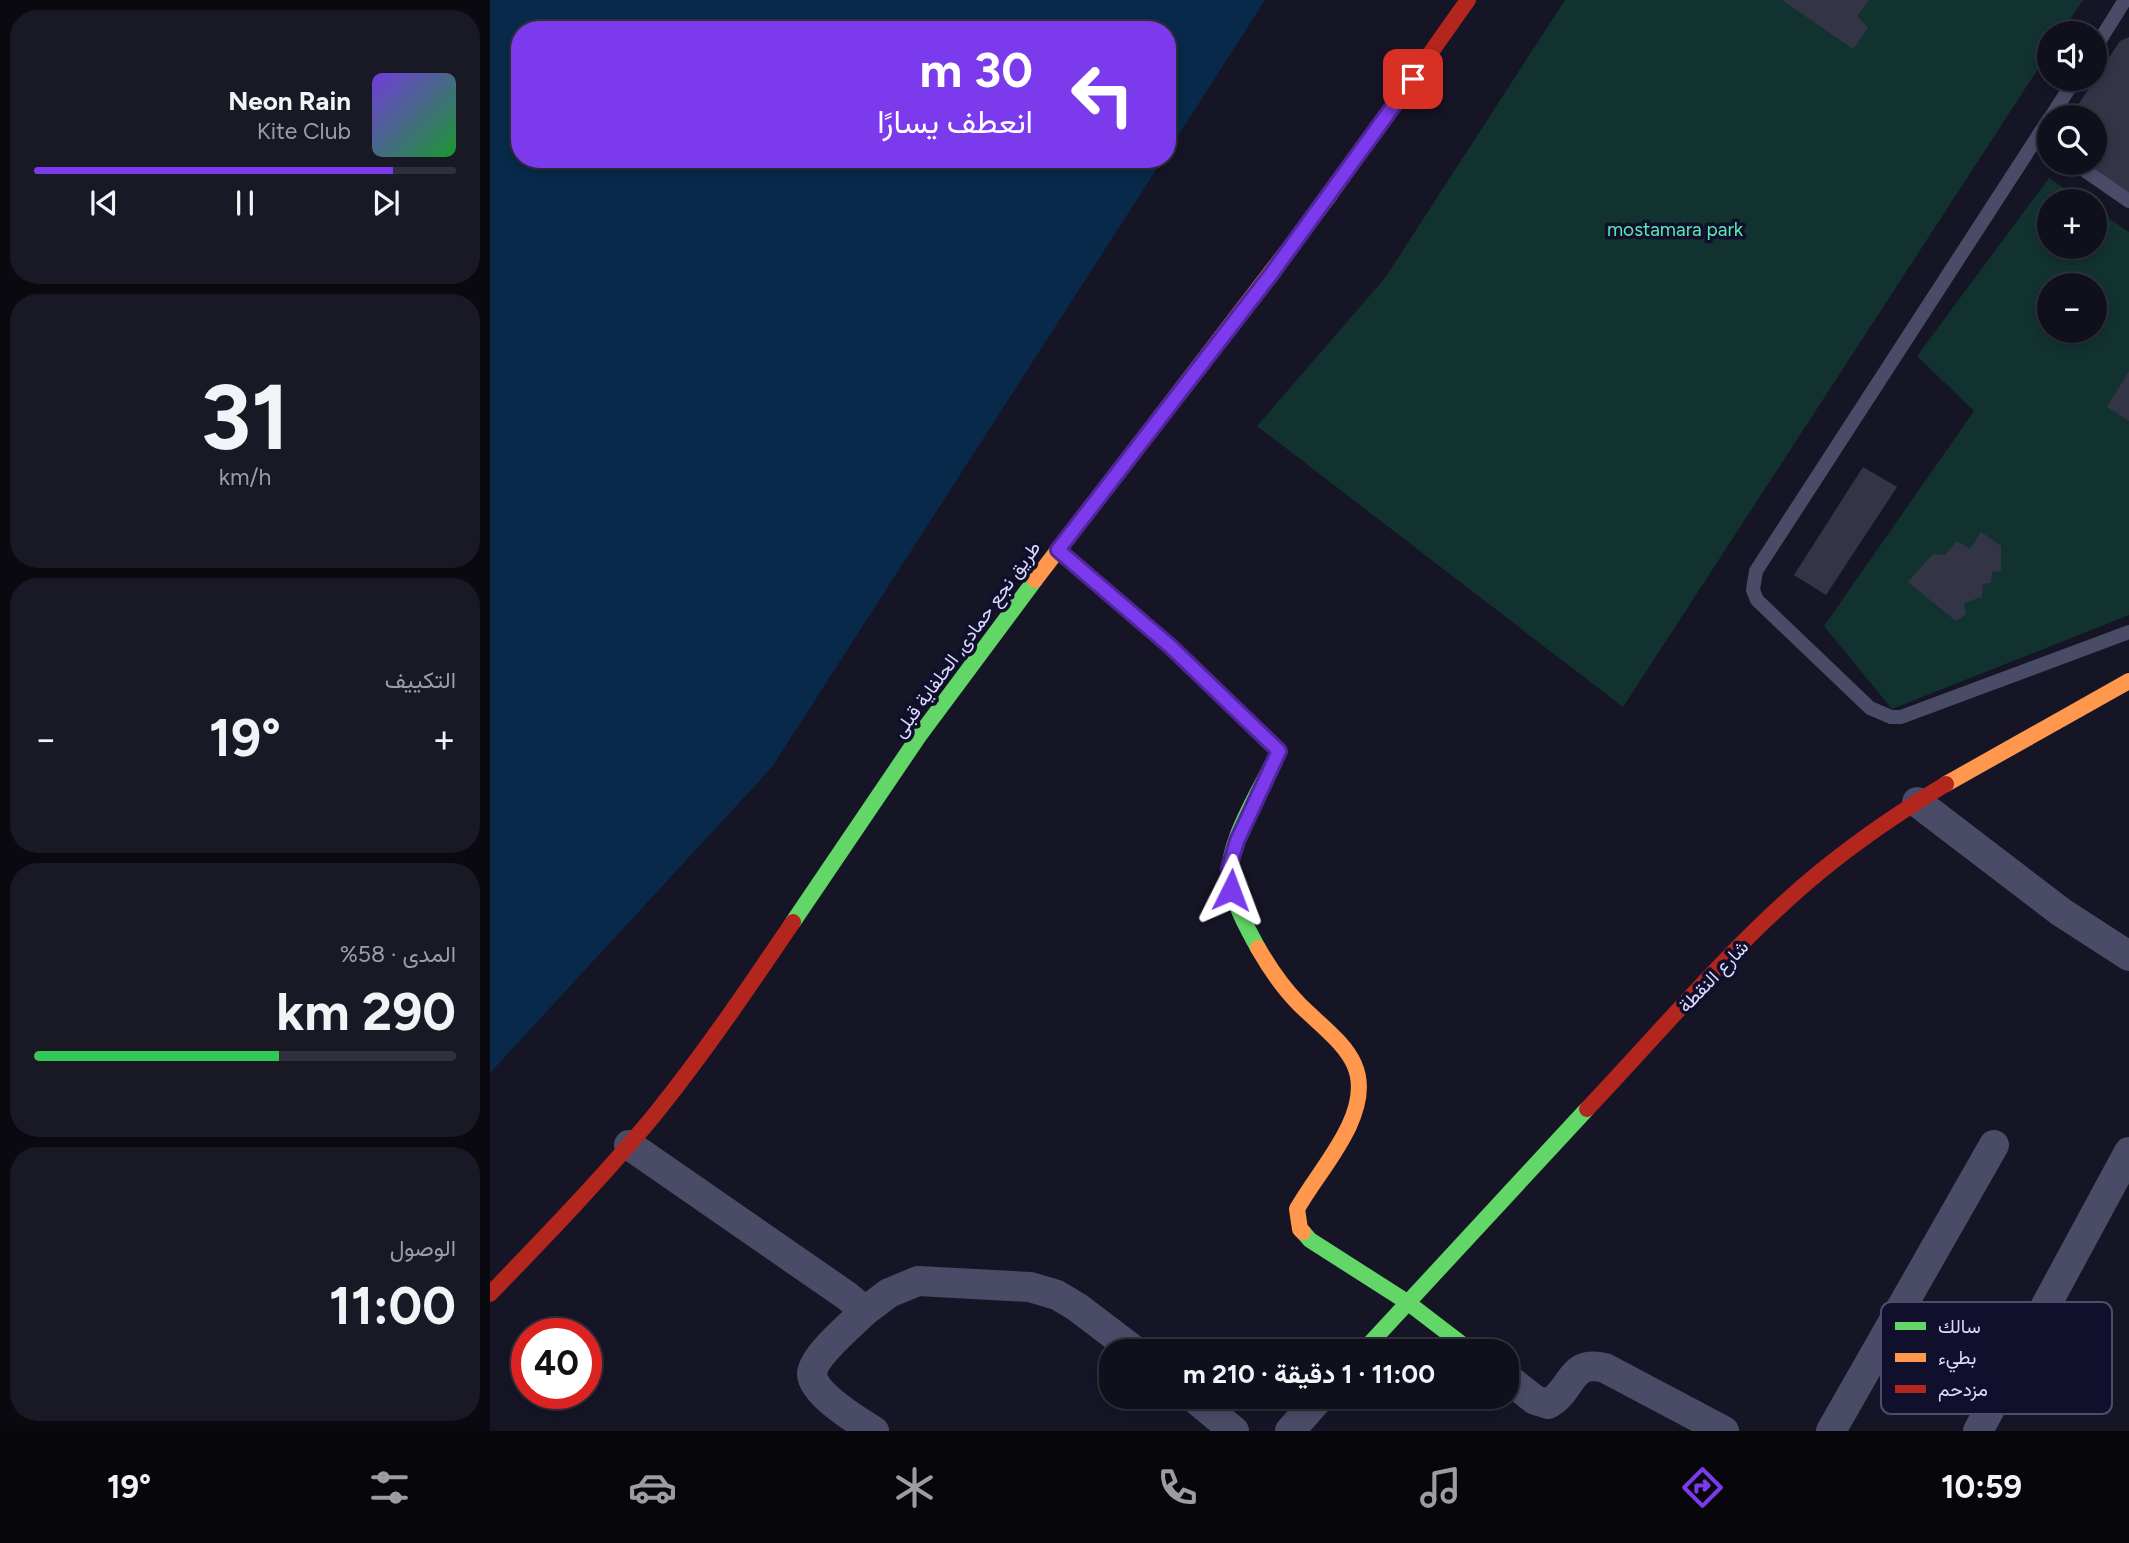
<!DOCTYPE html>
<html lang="ar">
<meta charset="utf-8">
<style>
:root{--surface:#10101c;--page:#191925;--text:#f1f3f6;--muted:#9c9da3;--line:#30303b;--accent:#7c3aed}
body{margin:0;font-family:Figtree,Vazirmatn,sans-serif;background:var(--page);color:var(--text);direction:rtl;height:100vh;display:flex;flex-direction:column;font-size:26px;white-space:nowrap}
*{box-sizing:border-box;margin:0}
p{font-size:23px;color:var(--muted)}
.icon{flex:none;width:38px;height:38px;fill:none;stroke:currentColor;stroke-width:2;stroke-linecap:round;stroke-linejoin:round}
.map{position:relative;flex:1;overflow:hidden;direction:ltr}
.panel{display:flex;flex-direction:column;gap:10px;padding:10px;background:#09090f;width:490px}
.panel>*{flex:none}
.banner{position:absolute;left:21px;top:21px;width:665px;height:147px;border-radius:28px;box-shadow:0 4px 10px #0003,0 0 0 2px var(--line);direction:rtl;background:#7c3aed;color:#fff;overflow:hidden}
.fabs{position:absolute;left:1547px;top:21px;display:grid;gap:14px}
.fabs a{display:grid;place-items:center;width:70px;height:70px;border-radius:50%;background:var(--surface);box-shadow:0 4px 10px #0003,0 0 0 2px var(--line);font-size:35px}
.speed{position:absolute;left:21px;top:1318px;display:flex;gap:14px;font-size:35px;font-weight:700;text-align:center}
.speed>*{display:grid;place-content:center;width:91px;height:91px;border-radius:50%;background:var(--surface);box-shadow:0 4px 10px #0003,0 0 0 2px var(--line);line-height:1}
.speed .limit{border:10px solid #d22;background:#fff;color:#111}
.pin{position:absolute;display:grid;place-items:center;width:60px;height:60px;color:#fff;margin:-30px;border-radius:14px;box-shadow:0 4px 10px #0006}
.me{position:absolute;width:77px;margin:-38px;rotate:3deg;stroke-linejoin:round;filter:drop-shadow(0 0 5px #0008)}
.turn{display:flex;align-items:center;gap:24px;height:147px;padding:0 28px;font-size:32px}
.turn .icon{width:91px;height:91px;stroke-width:2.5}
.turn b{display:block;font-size:49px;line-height:60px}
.big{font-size:52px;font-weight:700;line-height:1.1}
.panel .card{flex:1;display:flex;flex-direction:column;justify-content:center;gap:10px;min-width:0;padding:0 24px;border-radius:28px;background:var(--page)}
.panel .dial{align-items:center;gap:0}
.dial b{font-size:91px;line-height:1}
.song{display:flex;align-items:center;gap:21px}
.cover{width:84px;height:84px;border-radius:10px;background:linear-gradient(135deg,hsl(260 70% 55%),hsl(130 70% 35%))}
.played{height:7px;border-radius:4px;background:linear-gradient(90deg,var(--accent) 85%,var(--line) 85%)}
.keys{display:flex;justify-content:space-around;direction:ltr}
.heat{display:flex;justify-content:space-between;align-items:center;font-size:38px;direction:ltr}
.charge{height:10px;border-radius:5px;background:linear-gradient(90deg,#34c759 58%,var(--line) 0)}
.trip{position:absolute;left:609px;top:1339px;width:420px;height:70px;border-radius:28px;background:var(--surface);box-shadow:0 4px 10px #0003,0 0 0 2px var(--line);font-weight:700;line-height:70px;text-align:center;direction:rtl}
.dock{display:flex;height:112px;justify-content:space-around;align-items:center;background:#06060b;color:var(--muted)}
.dock .icon{width:49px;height:49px}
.dock .current{color:var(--accent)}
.dock b{font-size:32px;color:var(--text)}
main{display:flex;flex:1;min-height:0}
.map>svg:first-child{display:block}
</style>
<main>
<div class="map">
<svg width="1639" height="1431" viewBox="0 0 1639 1431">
<rect width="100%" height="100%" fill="#161526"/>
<g fill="#12322f" fill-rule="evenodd">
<path d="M1075 0H1593L1571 33H1559V52L1133 707 767 426 895 278Z"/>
<path d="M1559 178 1593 201H1559V247H1605V209L1639 232V615L1402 709 1334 626 1484 411 1427 356ZM1559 285H1605V331H1559Z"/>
</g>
<path fill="#08294a" d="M0 0H775L677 153V30H30V159H673L282 767 0 1073Z"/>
<g fill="#343447">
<path d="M1292 0H1379L1367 16 1378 28 1363 49Z"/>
<path d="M1639 37V194L1594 163H1605V117H1580L1630 41Z"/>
<path d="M1639 371V421L1617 407Z"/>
<path d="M1373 467 1407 487 1336 595 1304 575Z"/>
<path d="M1491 532 1511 546V571L1502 572 1501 583 1493 584 1492 597 1474 603 1476 614 1466 621 1418 582 1443 554 1455 555 1467 541 1480 549Z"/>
</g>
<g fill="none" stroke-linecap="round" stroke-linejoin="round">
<g stroke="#4a4c67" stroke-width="14">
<path d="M1605 48 1635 0"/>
<path d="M1561 117 1585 79"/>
<path d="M1559 119 1266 571 1263 590 1267 600 1380 708 1401 717H1411L1639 632"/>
<path d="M1584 163 1639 201"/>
</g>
<g stroke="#4a4c67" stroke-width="30">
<path d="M1427 802 1571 912 1639 956"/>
<path d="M139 1145 357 1296 375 1311C362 1324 324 1355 322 1373 320 1392 369 1422 384 1431"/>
<path d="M375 1311 399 1293 428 1281 540 1287 567 1295 587 1307 645 1351"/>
<path d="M1017 1378 1045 1400 1058 1404C1084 1390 1078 1359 1115 1368L1234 1431"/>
<path d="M702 1396 744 1431"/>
<path d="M800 1431 831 1396"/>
<path d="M1341 1431 1504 1145"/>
<path d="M1488 1431 1639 1152"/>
</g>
<g stroke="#63d668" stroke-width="16">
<path d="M568 550 680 646 789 751C773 786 733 845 740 883 745 906 757 928 768 948"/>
<path d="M303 922 429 736 545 580"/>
<path d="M813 1232 820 1240 917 1302 981 1351"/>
<path d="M873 1351 1097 1109"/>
</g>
<g stroke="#ff974d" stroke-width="16">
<path d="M545 580 840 195"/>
<path d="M1456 784 1639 681"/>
<path d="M768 948C780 969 793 988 810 1005 849 1043 888 1064 859 1126 845 1156 823 1181 807 1209L810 1229 813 1232"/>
</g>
<g stroke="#b3261e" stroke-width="16">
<path d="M840 195 978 0"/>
<path d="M1097 1109C1168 1034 1235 954 1313 886 1357 848 1406 814 1456 784"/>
<path d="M0 1294C57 1235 114 1176 166 1113 215 1052 259 987 303 922"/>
</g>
</g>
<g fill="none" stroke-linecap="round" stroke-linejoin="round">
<defs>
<path id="route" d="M741 890 739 868 747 841 789 751 680 646 568 550 782 273 923 79"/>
</defs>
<use href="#route" stroke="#51269a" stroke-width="18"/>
<use href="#route" stroke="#7c3aed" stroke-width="12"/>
</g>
<g text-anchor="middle" stroke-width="7" stroke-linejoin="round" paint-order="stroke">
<g font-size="19" fill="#5ce9b2" stroke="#100f2c">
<text x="1185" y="236">mostamara park</text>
</g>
<g font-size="19" fill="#dadbff" stroke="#100f2c">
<text transform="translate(476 639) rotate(-54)" y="7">طريق نجع حمادى, الحلفاية قبلى</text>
<text transform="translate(1223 976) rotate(-46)" y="7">شارع النقطة</text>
</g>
</g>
<rect x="1391" y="1302" width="231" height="112" rx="10" fill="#100f2c" stroke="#4d4c6b" stroke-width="2"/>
<rect x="1405" y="1322" width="31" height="8" fill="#63d668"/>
<rect x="1405" y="1353" width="31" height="9" fill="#ff974d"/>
<rect x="1405" y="1385" width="31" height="8" fill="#b3261e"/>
<g font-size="19" fill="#dadbff">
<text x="1448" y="1333">سالك</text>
<text x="1448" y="1364">بطيء</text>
<text x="1448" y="1396">مزدحم</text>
</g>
</svg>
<div class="fabs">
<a><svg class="icon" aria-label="sound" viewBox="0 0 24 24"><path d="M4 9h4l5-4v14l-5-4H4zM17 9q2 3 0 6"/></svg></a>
<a><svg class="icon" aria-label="search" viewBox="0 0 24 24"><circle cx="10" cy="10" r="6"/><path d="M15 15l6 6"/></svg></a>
<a>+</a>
<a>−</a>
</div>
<div class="speed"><div class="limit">40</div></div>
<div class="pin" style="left:923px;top:79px;background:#d93025"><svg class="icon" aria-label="arrive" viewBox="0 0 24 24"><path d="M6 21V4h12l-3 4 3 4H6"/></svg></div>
<svg class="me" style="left:741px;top:890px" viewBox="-20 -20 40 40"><path d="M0-17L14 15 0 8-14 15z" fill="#7c3aed" stroke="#fff" stroke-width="4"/></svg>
<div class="trip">11:00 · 1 دقيقة · 210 m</div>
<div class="banner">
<div class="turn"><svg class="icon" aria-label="left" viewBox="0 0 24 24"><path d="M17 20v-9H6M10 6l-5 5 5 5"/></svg><div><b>30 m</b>انعطف يسارًا</div></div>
</div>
</div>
<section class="panel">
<div class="card">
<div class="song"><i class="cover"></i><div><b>Neon Rain</b><p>Kite Club</p></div></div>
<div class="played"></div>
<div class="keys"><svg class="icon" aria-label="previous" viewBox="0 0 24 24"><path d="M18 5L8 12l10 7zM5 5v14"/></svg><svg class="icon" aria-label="pause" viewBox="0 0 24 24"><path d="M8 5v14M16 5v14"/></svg><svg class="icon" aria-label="next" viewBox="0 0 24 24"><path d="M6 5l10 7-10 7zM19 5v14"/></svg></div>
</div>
<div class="card dial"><b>31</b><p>km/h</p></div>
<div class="card"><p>التكييف</p>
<div class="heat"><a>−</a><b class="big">19°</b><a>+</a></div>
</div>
<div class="card"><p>المدى · 58%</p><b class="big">290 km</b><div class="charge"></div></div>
<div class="card"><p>الوصول</p><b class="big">11:00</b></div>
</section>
</main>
<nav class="dock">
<b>10:59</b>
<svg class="icon current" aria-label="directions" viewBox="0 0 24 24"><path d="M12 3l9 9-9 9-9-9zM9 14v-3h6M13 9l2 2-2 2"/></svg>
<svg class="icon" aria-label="music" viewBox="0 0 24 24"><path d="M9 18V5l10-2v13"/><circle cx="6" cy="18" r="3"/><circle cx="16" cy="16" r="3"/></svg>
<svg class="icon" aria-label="phone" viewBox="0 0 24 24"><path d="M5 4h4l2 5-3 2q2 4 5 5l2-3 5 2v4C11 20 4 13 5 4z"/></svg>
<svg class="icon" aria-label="climate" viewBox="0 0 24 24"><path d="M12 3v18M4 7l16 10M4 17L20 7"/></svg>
<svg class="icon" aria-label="car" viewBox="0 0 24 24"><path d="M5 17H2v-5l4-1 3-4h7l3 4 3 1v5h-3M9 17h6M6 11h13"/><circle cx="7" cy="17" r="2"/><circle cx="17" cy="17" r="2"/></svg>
<svg class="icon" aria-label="filters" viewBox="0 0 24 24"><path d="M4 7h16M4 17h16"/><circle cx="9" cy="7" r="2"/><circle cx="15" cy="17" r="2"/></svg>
<b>19°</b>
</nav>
